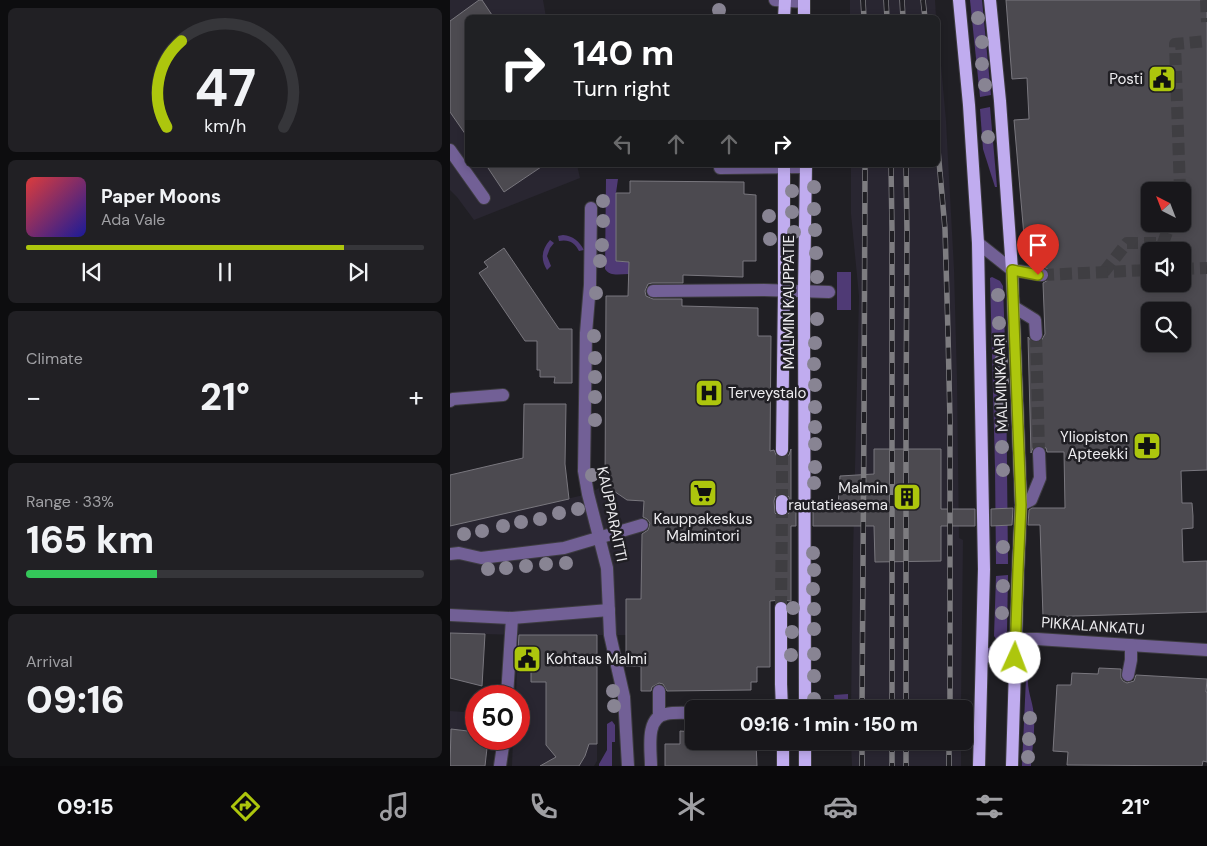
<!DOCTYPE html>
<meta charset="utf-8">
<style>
:root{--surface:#18171b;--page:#212024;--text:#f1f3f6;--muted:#9f9fa3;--line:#36363a;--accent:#adc60d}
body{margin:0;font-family:"DM Sans",sans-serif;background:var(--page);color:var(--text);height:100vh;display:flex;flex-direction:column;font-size:19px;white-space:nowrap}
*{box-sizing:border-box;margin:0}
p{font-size:16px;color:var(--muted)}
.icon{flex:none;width:28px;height:28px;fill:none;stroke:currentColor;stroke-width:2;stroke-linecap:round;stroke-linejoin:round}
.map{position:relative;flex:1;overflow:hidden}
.side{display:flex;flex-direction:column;gap:8px;padding:8px;background:#0d0d0f;width:450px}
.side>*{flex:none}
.guide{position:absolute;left:15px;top:15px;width:475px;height:152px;border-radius:8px;box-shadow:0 2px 8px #0003,0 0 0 1px var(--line);background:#202124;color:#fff;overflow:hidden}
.needle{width:32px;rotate:318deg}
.tools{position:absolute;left:691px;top:182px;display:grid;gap:10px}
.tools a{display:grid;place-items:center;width:50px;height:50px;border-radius:8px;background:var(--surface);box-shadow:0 2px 8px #0003,0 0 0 1px var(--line);font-size:25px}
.speed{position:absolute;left:15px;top:685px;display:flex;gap:10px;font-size:25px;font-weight:700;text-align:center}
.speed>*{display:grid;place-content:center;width:65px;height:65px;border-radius:50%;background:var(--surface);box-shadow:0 2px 8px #0003,0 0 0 1px var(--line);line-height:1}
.speed .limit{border:8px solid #d22;background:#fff;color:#111}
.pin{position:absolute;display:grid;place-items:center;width:42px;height:42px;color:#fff;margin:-51px -21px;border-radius:50% 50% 50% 0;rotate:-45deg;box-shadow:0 0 5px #0007}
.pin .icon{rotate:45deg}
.me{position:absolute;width:55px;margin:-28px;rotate:2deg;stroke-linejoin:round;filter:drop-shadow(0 0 4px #0008)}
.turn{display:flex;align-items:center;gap:18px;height:105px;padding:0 25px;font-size:22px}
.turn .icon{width:65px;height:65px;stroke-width:2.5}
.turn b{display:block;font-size:35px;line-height:42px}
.lanes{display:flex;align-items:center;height:48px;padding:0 25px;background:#0003;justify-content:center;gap:25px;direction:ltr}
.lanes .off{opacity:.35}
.big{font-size:38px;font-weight:800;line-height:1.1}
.side .tile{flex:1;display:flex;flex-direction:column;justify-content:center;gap:8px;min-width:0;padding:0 18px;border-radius:8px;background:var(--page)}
.side .dial{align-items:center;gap:0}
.dial svg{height:130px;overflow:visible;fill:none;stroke:var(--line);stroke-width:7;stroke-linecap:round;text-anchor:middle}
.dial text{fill:var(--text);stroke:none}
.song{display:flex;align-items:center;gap:15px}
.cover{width:60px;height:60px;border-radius:8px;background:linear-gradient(135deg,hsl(0 70% 55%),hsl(240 70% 35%))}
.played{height:5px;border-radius:2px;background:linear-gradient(90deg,var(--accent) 80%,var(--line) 80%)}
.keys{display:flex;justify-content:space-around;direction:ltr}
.heat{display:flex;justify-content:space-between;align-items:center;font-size:28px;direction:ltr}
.charge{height:8px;border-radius:4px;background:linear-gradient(90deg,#34c759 33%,var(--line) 0)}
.trip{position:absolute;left:235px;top:700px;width:288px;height:50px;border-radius:8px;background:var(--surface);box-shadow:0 2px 8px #0003,0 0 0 1px var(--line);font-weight:800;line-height:50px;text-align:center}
.tabs{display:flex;height:80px;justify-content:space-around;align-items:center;background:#0a090b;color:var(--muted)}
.tabs .icon{width:35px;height:35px}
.tabs .current{color:var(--accent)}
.tabs b{font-size:22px;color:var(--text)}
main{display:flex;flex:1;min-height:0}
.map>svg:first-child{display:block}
</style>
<main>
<section class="side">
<div class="tile dial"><svg viewBox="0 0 100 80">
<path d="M14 69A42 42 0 1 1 86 69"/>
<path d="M14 69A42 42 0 0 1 23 16" stroke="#adc60d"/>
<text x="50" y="56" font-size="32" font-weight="700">47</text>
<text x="50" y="72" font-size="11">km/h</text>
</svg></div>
<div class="tile">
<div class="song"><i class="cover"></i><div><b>Paper Moons</b><p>Ada Vale</p></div></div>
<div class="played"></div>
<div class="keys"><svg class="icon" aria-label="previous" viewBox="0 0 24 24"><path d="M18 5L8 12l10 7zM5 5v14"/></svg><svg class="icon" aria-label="pause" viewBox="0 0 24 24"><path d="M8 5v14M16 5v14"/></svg><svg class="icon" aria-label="next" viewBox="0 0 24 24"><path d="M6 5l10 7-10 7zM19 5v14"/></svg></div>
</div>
<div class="tile"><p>Climate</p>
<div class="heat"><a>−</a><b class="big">21°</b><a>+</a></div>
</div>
<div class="tile"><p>Range · 33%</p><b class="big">165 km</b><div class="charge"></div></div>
<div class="tile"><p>Arrival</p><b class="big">09:16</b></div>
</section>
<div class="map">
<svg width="757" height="766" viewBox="0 0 757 766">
<rect width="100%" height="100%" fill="#201f24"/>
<g fill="#292631">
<path d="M0 0H93L96 17 18 18V165H127L130 178 24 220 7 197 0 190Z"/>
<path d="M400 0H485L486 17H400Z"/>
<path d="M488 31 496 121 504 269 507 379 509 538 513 540 511 709H401L403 555 409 296 401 214V165H488Z"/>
<path d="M155 485 177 500 194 501 192 525 191 599H176V635H147V761L144 766H62L63 739H69V696H66L68 635 0 633V526L138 494Z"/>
<path d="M0 711 26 713V739H38L35 766H0Z"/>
<path d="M401 741H511V766H402Z"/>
</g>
<g fill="#4f3a75">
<path d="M520 0H532L541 95 530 97Z"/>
<path d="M540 107 547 187H545L533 149 530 109Z"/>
<path d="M156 179H168L166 193V261L179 262V274C170 274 160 277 155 269Z"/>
<path d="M113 235C123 236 129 241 134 250L129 251C125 243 119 239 109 241L108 236Z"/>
<path d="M100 240 104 243 100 248 97 256 101 266 97 270C90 259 92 249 100 240Z"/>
<rect x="387" y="272" width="14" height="38"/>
<path d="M542 277 550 281 553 286 556 371 558 564H546L545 468 540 278Z"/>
<path d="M558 575 557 631 556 634 546 639 544 636 546 576Z"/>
<path d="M576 678H578C577 692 584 704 584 718 585 734 582 750 581 766H572Z"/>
<path d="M398 694V709H385L384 695Z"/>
<path d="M162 721 165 725V742H162V766H149V764L157 750V724Z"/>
</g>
<g fill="#4c4a50" stroke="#79777e" fill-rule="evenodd">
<path d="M29 0H32L44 18H18V138L0 112V21Z"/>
<path d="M556 0H757V470L731 471 732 503H742L743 516V528L732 529 733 562 757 561V612L593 617 590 525H578L579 510 582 508H615L614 452H597L596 448 589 445 584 446 581 453 578 337 582 342 587 343 591 341 595 334 593 283 598 280 600 276 598 269 593 267V258L576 259 564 120 579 119 577 78 562 79ZM700 191H732V224H700ZM700 251H732V284H700ZM700 311H732V344H700Z"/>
<path d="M36 165H94L54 192Z"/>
<path d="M180 181 294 182V194L306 195V261H293V277L233 275V283H202L198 284 195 291 196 296 203 299H232V306L308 308V336H321L320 451 324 450 327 457 332 458 339 455 341 449V508H346V526H341V601L331 600 320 601V667H307V682H301V690L217 691 213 684 209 683 202 687 201 691H191V666H176V599H191L192 534 198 530 200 523 197 519 193 517 194 501 177 500 155 485 156 296H178L179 262 166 261V193H180ZM332 493 336 494 339 497 340 509 339 513 336 516 332 517 328 516 325 513 324 501 325 497 328 494Z"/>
<path d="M54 248 109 329H122V383H104L105 377H90V370H87V341H75L29 273 38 267 34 262Z"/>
<path d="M74 404H116L115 464 119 499 0 526V475L73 458Z"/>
<path d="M424 449H491V509H525V526H491V561L425 562 424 526H363V508L388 507 390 476 424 474Z"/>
<path d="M563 508 562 525 541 526V509Z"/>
<path d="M0 633 35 634 32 686 0 678Z"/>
<path d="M69 635H147V744H139L135 756 129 766H90L106 757 96 745V682H81V669H72V665L67 664Z"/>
<path d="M649 668 671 669V678L673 681 677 683 684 681 686 675 757 679 756 692H757V762L753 761 752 766 617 765 618 752 603 751 607 685H621L622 673 648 674Z"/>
<path d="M1 729 26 732V739H38L35 766H0Z"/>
<path d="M230 731 244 732V741L306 742 307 766H215V744H230Z"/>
</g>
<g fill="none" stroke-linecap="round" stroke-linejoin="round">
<g stroke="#3f3e42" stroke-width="12" stroke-dasharray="12 6" stroke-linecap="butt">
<path d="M756 0 757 22"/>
<path d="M730 191 725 44 757 41"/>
<path d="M732 269 757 268"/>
<path d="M654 272 677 243H713L720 224"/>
<path d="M592 275 700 270"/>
<path d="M586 335 589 453"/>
</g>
<g stroke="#3f3e42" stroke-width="12" stroke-dasharray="12 6" stroke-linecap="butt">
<path d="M332 501V450"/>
<path d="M331 608 332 509"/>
</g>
<defs>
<g id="minor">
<path d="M325 0 354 2"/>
<path d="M0 150 34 198"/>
<path d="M270 168 356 167"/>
<path d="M141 208 140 285 136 333 134 471 138 494 157 568 160 635 174 697 178 766"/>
<path d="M528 243 562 270 592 275"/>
<path d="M203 291 314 290 379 292"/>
<path d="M564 307 585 320 586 335"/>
<path d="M0 401 3 399 53 395"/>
<path d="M571 505 581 500 590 478 589 453"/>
<path d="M0 554 9 553 31 558 114 548 192 525"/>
<path d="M0 615 62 618 159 610"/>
<path d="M532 659 566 639H587L757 650"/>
<path d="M678 675 681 660V645"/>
<path d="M57 696 62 618"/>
<path d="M209 715V691"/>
<path d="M50 766 54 739"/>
<path d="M201 766C201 750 195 717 216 714 225 712 235 713 244 713"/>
</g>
<g id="major">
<path d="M354 0V18"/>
<path d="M509 0 519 105 528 243 534 569 529 766"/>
<path d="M540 0 550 101 562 270 571 505 568 570 562 766"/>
<path d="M334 18 335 0"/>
<path d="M332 450 334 291V165"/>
<path d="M332 509V501"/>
<path d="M331 608V684L332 709"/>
<path d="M355 709 354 291 356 165"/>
<path d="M333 741V766"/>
<path d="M355 741V766"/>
</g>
</defs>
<use href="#minor" stroke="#3d3c40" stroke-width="14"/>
<use href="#major" stroke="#3d3c40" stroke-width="14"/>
<use href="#minor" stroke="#726096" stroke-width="12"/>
<use href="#major" stroke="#c0acef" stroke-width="12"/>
<defs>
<g id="rail">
<path d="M413 0 414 18"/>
<path d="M436 0 437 18"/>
<path d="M452 0 453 18"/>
<path d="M473 0 475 18"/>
<path d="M488 150 495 229 498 333 500 421V709"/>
<path d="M441 165 442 231V709"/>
<path d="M456 165 457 232 456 421V709"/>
<path d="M412 709 414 420 415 165"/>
<path d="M442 741V766"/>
<path d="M456 741V766"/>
<path d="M412 766V741"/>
<path d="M499 766V741"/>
</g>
</defs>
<use href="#rail" stroke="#7d7c80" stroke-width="5.5"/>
<use href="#rail" stroke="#201f24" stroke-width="4" stroke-dasharray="11" stroke-linecap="butt"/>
</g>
<g fill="#888493">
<circle cx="269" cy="10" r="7"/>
<circle cx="528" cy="18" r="7"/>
<circle cx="532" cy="42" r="7"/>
<circle cx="532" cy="64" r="7"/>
<circle cx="535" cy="85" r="7"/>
<circle cx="538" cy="137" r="7"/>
<circle cx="364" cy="187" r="7"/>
<circle cx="342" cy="191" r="7"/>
<circle cx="153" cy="201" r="7"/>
<circle cx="364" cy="209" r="7"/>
<circle cx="342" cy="212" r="7"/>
<circle cx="319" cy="216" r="7"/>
<circle cx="153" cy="221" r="7"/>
<circle cx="365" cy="230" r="7"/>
<circle cx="344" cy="232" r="7"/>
<circle cx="320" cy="239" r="7"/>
<circle cx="152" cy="245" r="7"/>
<circle cx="366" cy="253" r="7"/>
<circle cx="150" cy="261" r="7"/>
<circle cx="367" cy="277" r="7"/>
<circle cx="146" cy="293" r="7"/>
<circle cx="548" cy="295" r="7"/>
<circle cx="367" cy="319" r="7"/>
<circle cx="549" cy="323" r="7"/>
<circle cx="144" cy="336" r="7"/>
<circle cx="550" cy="341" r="7"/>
<circle cx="365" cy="343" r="7"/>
<circle cx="145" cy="358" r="7"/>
<circle cx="551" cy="361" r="7"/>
<circle cx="364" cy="364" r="7"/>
<circle cx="145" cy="377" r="7"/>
<circle cx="552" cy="381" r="7"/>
<circle cx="365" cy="385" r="7"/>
<circle cx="145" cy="397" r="7"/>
<circle cx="551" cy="406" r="7"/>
<circle cx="365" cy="407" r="7"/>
<circle cx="145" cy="420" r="7"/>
<circle cx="552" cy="424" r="7"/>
<circle cx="365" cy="427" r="7"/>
<circle cx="365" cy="444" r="7"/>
<circle cx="552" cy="447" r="7"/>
<circle cx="365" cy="467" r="7"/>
<circle cx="553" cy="470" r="7"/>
<circle cx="142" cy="475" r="7"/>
<circle cx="364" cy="483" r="7"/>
<circle cx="128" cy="509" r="7"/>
<circle cx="109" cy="513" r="7"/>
<circle cx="90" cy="519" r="7"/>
<circle cx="71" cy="522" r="7"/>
<circle cx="53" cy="526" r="7"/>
<circle cx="32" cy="531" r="7"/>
<circle cx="14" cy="534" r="7"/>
<circle cx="553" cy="547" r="7"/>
<circle cx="363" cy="553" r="7"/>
<circle cx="116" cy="563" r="7"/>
<circle cx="96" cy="564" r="7"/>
<circle cx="76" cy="566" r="7"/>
<circle cx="56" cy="568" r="7"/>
<circle cx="38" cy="569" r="7"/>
<circle cx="364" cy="570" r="7"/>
<circle cx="553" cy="586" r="7"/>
<circle cx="363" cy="589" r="7"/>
<circle cx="343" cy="608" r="7"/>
<circle cx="364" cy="609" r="7"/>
<circle cx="552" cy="613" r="7"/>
<circle cx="364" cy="629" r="7"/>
<circle cx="342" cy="632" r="7"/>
<circle cx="364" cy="654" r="7"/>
<circle cx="341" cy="655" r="7"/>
<circle cx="364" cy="676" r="7"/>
<circle cx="163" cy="691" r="7"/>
<circle cx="364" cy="699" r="7"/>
<circle cx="164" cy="706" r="7"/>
<circle cx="580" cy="718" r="7"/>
<circle cx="579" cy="739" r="7"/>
<circle cx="578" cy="757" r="7"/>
</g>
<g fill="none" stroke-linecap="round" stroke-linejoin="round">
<defs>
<path id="route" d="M565 658 568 570 571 505 562 270 588 275"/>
</defs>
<use href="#route" stroke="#708108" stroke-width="12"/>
<use href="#route" stroke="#adc60d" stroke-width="9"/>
</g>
<defs>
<symbol id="civic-square" viewBox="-11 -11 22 22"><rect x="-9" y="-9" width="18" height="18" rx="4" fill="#adc60d" stroke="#201f24"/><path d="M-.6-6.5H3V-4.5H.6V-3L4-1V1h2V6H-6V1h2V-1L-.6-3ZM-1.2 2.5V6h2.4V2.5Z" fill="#111"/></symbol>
<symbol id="hospital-square" viewBox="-11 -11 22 22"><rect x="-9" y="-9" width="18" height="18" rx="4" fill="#adc60d" stroke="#201f24"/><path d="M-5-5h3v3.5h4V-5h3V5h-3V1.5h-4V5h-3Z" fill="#111"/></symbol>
<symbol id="pharmacy-square" viewBox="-11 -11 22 22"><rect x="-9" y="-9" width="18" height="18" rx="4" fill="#adc60d" stroke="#201f24"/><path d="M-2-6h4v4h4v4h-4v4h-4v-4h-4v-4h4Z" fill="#111"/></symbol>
<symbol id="supermarket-square" viewBox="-11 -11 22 22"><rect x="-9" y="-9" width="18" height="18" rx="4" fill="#adc60d" stroke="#201f24"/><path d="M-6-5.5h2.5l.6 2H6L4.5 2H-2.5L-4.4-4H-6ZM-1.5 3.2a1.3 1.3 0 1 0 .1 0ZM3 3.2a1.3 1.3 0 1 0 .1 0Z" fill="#111"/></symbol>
<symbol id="building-square" viewBox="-11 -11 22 22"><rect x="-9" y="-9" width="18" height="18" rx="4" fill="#adc60d" stroke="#201f24"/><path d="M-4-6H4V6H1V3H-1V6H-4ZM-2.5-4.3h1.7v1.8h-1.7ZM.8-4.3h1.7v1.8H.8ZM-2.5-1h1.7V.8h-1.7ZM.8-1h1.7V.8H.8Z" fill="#111"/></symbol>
</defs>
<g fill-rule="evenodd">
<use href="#civic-square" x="696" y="63" width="32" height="32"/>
<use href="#hospital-square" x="243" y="377" width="32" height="32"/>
<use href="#pharmacy-square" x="681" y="430" width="32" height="32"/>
<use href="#supermarket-square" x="237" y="477" width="32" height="32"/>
<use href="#building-square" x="441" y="481" width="32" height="32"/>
<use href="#civic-square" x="61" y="643" width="32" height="32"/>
</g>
<g text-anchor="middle" stroke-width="5" stroke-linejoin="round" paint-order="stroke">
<g font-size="15" fill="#edecef" stroke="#201f24" text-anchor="end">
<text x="693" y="84">Posti</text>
<text x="278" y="398" text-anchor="start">Terveystalo</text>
<text x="678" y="442">Yliopiston<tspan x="678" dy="17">Apteekki</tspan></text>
<text x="438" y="493">Malmin<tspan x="438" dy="17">rautatieasema</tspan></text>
<text x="253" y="524" text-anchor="middle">Kauppakeskus<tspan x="253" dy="17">Malmintori</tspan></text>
<text x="96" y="664" text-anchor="start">Kohtaus Malmi</text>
</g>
<g font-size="15" fill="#edecef" stroke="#201f24">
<text transform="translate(339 302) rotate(-90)" y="5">MALMIN KAUPPATIE</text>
<text transform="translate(551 383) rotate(-92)" y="5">MALMINKAARI</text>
<text transform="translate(162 514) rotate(78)" y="5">KAUPPARAITTI</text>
<text transform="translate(643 626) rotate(4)" y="5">PIKKALANKATU</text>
</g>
</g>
</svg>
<div class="tools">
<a><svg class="needle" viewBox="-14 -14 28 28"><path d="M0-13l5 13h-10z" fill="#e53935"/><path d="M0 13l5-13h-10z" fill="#9f9fa3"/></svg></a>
<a><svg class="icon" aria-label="sound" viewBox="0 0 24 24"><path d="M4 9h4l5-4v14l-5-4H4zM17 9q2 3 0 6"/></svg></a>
<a><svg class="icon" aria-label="search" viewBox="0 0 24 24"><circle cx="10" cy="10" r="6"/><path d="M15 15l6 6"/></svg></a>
</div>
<div class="speed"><div class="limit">50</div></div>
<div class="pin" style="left:588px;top:275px;background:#d93025"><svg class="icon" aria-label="arrive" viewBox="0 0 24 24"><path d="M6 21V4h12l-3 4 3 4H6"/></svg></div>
<svg class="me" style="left:565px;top:658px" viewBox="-20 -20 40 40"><circle r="19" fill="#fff"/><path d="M0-13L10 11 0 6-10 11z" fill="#adc60d"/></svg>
<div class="trip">09:16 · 1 min · 150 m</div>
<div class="guide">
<div class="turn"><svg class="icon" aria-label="right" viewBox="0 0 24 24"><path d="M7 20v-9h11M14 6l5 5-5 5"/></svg><div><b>140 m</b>Turn right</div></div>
<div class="lanes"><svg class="icon off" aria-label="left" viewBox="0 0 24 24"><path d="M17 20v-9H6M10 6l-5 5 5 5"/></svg><svg class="icon off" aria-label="ahead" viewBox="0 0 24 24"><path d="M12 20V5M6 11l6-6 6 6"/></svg><svg class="icon off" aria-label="ahead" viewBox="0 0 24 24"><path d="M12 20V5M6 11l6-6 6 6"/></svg><svg class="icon" aria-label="right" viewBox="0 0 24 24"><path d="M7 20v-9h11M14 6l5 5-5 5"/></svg></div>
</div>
</div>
</main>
<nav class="tabs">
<b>09:15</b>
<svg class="icon current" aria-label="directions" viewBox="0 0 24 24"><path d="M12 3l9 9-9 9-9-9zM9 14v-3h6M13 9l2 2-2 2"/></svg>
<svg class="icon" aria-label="music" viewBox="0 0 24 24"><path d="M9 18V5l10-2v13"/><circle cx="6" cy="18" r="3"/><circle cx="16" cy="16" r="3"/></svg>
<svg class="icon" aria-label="phone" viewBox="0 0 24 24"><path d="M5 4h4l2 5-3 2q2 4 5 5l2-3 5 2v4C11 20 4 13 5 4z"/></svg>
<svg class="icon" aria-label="climate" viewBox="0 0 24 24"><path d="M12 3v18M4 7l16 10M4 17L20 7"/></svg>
<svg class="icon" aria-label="car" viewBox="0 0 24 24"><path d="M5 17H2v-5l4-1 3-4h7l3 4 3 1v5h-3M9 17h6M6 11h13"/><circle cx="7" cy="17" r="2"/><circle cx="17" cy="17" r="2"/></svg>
<svg class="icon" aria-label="filters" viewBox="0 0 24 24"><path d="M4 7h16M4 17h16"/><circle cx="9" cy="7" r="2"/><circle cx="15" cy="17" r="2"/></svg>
<b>21°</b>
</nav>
